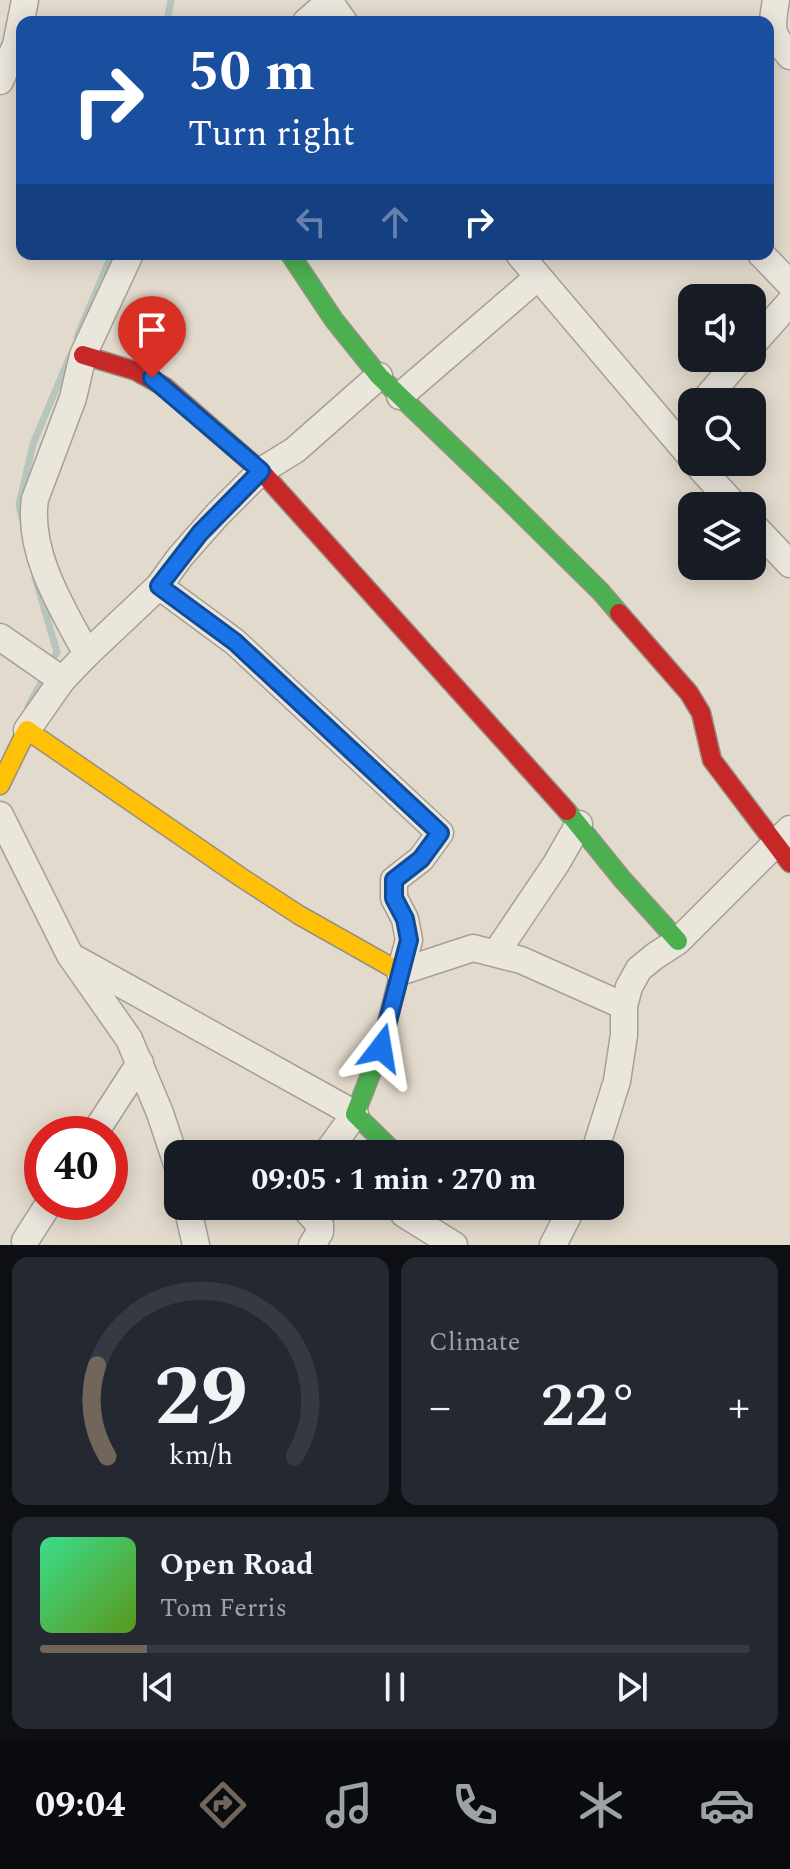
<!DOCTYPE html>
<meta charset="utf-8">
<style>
:root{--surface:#171b24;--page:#242831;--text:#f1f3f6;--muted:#9ea1a6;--line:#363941;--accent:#72665b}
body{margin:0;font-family:Spectral,serif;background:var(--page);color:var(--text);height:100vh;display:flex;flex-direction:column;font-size:30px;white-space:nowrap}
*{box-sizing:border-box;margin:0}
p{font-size:26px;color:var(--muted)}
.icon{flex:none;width:44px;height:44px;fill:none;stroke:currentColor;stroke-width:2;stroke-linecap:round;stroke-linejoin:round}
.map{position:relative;height:1245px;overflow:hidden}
.sheet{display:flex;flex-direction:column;gap:12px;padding:12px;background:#0d0f14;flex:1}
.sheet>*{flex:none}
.top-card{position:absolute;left:16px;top:16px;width:758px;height:244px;border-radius:16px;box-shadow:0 4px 20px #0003;background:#1a4fa0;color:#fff;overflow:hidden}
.tools{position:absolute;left:678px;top:284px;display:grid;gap:16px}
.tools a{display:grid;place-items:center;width:88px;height:88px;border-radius:16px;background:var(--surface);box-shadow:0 4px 20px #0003;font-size:40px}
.speed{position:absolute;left:24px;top:1116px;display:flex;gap:16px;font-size:40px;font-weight:700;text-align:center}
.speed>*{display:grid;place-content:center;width:104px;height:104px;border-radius:50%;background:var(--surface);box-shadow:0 4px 20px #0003;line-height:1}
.speed .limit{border:12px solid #d22;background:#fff;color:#111}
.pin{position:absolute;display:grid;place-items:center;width:68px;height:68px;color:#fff;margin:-82px -34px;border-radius:50% 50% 50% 0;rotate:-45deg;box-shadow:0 0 8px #0007}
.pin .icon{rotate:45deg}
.me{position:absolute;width:88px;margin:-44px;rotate:14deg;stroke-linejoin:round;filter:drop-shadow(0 0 6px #0008)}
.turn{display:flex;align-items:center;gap:28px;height:168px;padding:0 40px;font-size:36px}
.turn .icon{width:104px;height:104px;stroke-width:2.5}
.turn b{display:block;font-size:56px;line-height:68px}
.lanes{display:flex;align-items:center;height:76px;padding:0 40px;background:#0003;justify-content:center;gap:40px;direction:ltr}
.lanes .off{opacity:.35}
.big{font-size:60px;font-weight:700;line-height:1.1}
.sheet .widget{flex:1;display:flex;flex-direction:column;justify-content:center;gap:12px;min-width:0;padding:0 28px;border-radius:16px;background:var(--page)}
.sheet .dial{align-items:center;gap:0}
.dial svg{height:208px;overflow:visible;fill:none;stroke:var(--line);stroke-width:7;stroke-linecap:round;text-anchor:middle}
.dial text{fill:var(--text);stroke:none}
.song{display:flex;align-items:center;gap:24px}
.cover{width:96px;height:96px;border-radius:12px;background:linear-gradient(135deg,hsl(150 70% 55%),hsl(90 70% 35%))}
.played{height:8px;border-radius:4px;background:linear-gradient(90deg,var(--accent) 15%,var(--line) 15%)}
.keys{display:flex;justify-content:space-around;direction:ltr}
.heat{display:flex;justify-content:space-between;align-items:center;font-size:44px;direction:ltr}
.sheet .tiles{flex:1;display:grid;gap:12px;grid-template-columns:1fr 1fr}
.widget:last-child{grid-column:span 2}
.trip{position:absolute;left:164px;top:1140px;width:460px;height:80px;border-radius:16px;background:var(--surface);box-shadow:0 4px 20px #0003;font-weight:700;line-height:80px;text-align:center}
.tabs{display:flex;height:128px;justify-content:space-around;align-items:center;background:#090b0e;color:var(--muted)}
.tabs .icon{width:56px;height:56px}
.tabs .on{color:var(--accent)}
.tabs b{font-size:36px;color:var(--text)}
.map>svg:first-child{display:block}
</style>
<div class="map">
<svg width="790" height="1245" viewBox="0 0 790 1245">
<rect width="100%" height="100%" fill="#e2dacc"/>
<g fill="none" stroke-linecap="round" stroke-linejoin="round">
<g stroke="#b7c6bd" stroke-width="7">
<path d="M167 22 171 0"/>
<path d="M77 337 112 254"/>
<path d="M23 522 19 505 33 444 70 356"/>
<path d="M35 577 57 652 50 664"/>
<path d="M28 707 45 675"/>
</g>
<defs>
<g id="street">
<path d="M776 0C771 30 770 33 790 56"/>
<path d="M329 1 344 22"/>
<path d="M306 22 331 0"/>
<path d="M0 81 16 45 25 0"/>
<path d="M519 254 692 458"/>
<path d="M761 254 790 284"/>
<path d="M752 345 790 302"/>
<path d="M400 396 538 277"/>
<path d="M703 402 741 358"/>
<path d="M695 462 735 506"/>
<path d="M752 524 790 564"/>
<path d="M159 586 235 642 440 833 421 859 394 880V898L405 919 409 940 400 972"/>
<path d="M0 637 62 680"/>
<path d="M87 654C62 608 27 553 35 499L73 398 83 355 130 254"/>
<path d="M27 730 62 680 87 654 159 586 180 557 218 514 261 471 295 450 379 376"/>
<path d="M0 815 70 955 129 1039 160 1113 178 1167"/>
<path d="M496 953 556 864 579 824"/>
<path d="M76 959 355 1114 326 1154"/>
<path d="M400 972 473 948 521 960 624 1006"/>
<path d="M94 1134 140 1063"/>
<path d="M594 1154 617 1081 624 1035V1006L629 987 639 969 655 956 678 941 790 829"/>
<path d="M187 1206 196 1245"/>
<path d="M303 1206 320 1225V1232L312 1245"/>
<path d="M398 1206 404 1214 454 1245"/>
<path d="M25 1241 50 1202"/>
<path d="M553 1245 573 1206"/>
</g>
<g id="fast">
<path d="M290 254 334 320 379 376 506 498 601 592 619 613"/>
<path d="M567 811 622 879 678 941"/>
<path d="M384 1035 381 1048 355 1114 396 1154"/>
</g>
<path id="slow" d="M0 785 27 730 242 878 299 915 400 972 384 1035"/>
<g id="jam">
<path d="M83 355 136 371 165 387 261 471 567 811"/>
<path d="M619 613 689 693 701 713 712 760 790 863"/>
</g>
</defs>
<use href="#street" stroke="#a79f95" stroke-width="29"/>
<use href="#fast" stroke="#978f84" stroke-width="21"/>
<use href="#slow" stroke="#978f84" stroke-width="21"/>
<use href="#jam" stroke="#978f84" stroke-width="21"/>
<use href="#street" stroke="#eae6dc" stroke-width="26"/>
<use href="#fast" stroke="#4caf50" stroke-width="18"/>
<use href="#slow" stroke="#ffc107" stroke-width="18"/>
<use href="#jam" stroke="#c62828" stroke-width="18"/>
</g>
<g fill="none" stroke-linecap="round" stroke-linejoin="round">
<defs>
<path id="route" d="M152 378 261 471 200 533 159 586 235 642 440 833 421 859 394 880V898L405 919 409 940 381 1048"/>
</defs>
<use href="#route" stroke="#114b97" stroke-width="20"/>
<use href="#route" stroke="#1a73e8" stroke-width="14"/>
</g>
</svg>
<div class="tools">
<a><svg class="icon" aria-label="sound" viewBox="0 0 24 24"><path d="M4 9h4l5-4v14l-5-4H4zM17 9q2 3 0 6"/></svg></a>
<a><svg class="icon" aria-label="search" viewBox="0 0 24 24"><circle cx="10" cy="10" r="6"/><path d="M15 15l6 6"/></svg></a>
<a><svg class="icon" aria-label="layers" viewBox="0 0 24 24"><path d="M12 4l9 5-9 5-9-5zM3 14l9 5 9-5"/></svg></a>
</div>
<div class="speed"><div class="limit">40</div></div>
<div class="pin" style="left:152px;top:378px;background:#d93025"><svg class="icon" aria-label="arrive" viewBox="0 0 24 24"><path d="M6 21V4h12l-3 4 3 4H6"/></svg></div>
<svg class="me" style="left:381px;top:1048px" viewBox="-20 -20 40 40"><path d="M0-17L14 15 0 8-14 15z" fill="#1a73e8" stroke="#fff" stroke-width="4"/></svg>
<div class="trip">09:05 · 1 min · 270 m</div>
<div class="top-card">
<div class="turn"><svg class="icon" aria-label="right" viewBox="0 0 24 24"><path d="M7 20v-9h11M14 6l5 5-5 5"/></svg><div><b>50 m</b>Turn right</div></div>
<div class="lanes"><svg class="icon off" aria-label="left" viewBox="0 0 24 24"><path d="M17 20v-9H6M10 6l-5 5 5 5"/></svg><svg class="icon off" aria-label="ahead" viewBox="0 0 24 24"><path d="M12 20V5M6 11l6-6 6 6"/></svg><svg class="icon" aria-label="right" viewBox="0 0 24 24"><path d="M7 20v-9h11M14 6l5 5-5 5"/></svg></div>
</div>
</div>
<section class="sheet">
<div class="tiles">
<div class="widget dial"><svg viewBox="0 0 100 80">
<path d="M14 69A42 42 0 1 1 86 69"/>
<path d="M14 69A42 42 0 0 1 10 34" stroke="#72665b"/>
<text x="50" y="56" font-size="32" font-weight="700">29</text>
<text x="50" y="72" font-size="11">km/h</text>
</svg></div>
<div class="widget"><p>Climate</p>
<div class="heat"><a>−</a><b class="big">22°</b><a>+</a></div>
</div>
<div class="widget">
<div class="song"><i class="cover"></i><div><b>Open Road</b><p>Tom Ferris</p></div></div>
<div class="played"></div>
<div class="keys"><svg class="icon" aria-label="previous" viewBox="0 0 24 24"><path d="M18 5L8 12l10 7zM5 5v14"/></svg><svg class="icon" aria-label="pause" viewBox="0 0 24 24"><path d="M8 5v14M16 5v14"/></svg><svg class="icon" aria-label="next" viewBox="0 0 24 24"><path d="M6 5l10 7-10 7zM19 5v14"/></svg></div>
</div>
</div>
</section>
<nav class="tabs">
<b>09:04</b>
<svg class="icon on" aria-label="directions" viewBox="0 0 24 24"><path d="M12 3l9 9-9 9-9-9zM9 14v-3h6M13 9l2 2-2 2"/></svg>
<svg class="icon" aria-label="music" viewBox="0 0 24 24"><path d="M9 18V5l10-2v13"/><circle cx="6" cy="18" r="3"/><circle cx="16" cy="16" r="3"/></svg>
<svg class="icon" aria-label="phone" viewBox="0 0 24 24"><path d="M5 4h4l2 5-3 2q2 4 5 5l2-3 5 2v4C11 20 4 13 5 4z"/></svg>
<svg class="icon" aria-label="climate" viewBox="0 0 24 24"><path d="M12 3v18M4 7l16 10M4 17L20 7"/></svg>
<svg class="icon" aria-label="car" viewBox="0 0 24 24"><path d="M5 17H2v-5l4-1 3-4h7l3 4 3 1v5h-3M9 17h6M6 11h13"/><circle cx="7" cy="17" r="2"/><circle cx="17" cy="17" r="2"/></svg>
</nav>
